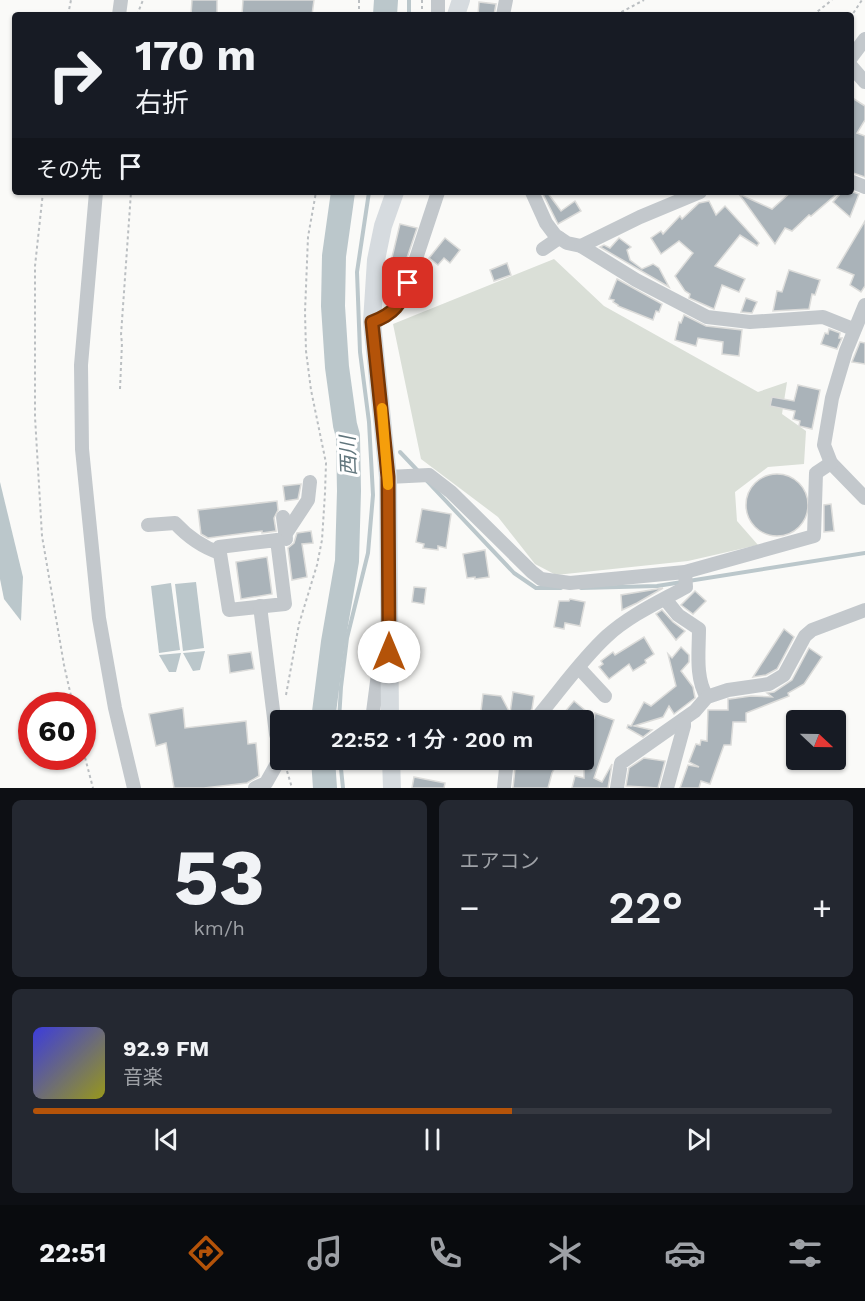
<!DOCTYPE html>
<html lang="ja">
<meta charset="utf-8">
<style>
:root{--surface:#171b24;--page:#242831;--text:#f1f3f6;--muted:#9ea1a6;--line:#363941;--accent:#b45309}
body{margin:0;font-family:"Work Sans","Noto Sans JP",sans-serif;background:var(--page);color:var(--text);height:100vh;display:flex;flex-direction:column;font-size:22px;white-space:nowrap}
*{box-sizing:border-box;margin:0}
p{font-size:20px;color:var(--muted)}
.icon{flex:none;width:33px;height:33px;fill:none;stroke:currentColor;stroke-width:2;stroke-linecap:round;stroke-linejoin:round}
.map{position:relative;height:788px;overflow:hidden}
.panel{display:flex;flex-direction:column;gap:12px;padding:12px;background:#0d0f14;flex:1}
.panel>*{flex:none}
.hud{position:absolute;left:12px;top:12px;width:842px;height:183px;border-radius:6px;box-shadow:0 2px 4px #0004;background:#171b24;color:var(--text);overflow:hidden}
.needle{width:39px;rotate:112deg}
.fabs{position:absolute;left:786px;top:710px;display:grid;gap:12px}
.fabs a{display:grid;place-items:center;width:60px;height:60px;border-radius:6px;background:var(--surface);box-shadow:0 2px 4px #0004;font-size:30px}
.speed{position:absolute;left:18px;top:692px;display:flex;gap:12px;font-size:30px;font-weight:700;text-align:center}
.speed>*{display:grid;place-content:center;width:78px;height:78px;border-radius:50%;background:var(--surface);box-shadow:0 2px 4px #0004;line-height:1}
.speed .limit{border:9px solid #d22;background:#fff;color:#111}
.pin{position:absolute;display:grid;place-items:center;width:51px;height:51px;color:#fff;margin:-26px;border-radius:12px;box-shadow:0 3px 9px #0006}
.me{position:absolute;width:66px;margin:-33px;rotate:0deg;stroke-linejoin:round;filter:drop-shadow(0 0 4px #0008)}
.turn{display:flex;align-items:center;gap:21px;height:126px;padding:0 24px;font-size:27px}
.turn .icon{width:78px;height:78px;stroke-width:2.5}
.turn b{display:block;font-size:42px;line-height:51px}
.then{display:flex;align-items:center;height:57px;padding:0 24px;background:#0003;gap:12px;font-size:22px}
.big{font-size:45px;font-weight:600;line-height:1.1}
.panel .card{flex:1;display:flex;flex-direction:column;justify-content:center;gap:9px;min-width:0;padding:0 21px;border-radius:9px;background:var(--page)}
.panel .dial{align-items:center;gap:0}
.dial b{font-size:78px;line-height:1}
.song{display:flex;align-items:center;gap:18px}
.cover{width:72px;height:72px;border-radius:9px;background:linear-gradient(135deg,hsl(240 70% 55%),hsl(60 70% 35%))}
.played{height:6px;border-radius:3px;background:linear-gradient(90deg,var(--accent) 60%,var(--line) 60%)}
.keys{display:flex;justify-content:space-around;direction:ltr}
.heat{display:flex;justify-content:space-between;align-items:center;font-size:33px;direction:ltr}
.panel .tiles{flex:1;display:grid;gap:12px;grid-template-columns:1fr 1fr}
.card:last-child{grid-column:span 2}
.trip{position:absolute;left:270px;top:710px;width:324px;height:60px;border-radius:6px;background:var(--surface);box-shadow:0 2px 4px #0004;font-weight:600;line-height:60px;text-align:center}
.tabs{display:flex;height:96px;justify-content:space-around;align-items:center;background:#090b0e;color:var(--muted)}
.tabs .icon{width:42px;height:42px}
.tabs .on{color:var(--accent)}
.tabs b{font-size:27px;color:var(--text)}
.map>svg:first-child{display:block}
</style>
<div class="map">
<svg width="865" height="788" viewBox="0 0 865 788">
<rect width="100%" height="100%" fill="#fafaf8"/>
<path fill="#dadfd7" d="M554 259 604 306 758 392 787 382 782 414 806 431 804 464 768 467 735 492 737 521 758 545 688 561 556 575 535 564 498 517 421 459 393 324Z"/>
<g fill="#bbc7cb">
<path d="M0 482 23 577 21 621 4 599 0 579Z"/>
<path d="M196 582 204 648 183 651 175 584Z"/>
<path d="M171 583 180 650 159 653 151 586Z"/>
<path d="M205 651 200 670 193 671 183 653Z"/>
<path d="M181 653 176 672H169L159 655Z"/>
</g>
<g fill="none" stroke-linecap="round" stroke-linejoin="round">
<g stroke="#bbc7cb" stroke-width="4">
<path d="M409 0V15"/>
<path d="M400 452 418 471"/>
<path d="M427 481 514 573 536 588H561"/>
<path d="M581 588 657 586 865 553"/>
<path d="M339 720 341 687 347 638 368 553 373 495 369 422 360 352 357 272 369 192"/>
<path d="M340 759 343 788"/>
</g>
<g stroke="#bbc7cb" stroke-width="24">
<path d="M385 15 386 0"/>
<path d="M323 720 333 642 347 561 349 491 348 436 345 425 337 367 333 306 334 256 343 192"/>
<path d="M323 759 325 788"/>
</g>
</g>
<g fill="#aab3b9" stroke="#dcdcda" stroke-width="1.5">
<path d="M192 0H217V15H191Z"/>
<path d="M243 0H314L312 15H242Z"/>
<path d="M479 2 496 4 494 15H478Z"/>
<path d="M854 99 865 106V120L857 133 865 136V177L850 172V104Z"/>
<path d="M850 191 859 194 850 217 833 202 842 192Z"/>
<path d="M542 192H547L561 211 575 201 581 211 558 224Z"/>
<path d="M791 192H839L811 216 809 215 792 231 785 228 775 244 739 194 772 209Z"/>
<path d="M709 201 716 215 725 206 759 243 757 246 740 235 715 266 745 279 739 292 722 285 714 309 689 298 690 294 685 291 675 276 693 253 679 241 661 254 651 238 661 231 663 234 680 216 682 219 699 203Z"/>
<path d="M865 221V286L861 292 850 285 854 275 837 268Z"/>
<path d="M400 224 417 228 402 273 389 270Z"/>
<path d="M445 238 460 250 450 263 444 258 438 265 429 258Z"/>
<path d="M619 238 631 247 627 250 630 260 642 269 653 264 659 268 669 287 600 247 604 245 610 248Z"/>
<path d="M507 263 511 275 494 281 490 270Z"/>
<path d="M789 270 820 280 815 295 812 294 809 309 773 311 777 291 782 292Z"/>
<path d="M617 279 662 304 659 312 656 311 653 320 618 306V305L613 302 614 300 609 299Z"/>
<path d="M746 298 757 302 752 313 741 312Z"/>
<path d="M684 315 706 326 742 330 739 356 722 354 723 342 698 338 696 346 675 340 679 322 681 323Z"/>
<path d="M829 329 840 333 839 338H842L837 349 821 344 825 333 828 334Z"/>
<path d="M860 342 865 343V364L852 362Z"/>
<path d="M798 385 820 390 812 429 799 426 800 421 793 419 795 411 770 406 772 397 794 401Z"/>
<circle cx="777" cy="505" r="31"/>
<path d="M301 484 298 499 285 501 283 486Z"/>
<path d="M277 501 278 510 274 518 276 531 262 533V531L208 538 201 534 198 510Z"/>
<path d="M831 504 834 531 824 532V505Z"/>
<path d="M422 509 451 514 446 548 438 546V550L423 548 424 544 416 542Z"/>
<path d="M311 531 313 543 302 544 307 577 292 580 288 548 294 543 297 533Z"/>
<path d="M485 550 489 577 475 579V577L467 578 463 554Z"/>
<path d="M267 557 272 594 241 599 236 562Z"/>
<path d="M414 587 426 588 424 604 412 602Z"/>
<path d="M663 588 637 603 622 610 621 595Z"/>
<path d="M695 591 706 601 693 614 681 605Z"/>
<path d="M570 599 585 602 580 626 565 623 564 629 554 627 559 601H569Z"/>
<path d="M662 610 673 622 685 631 676 640 656 614Z"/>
<path d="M784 629 794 637 777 669 766 675 753 677Z"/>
<path d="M644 637 654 654 645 660 646 663 633 671 629 664 609 679 599 667 603 664 601 661 613 652 615 655Z"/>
<path d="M681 647 689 655V662L681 671 693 687 695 698 674 714 669 706 663 717 634 726 652 730 643 737 627 728 628 725 631 726 644 702 651 706 676 686 668 654 672 658Z"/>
<path d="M809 648 822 657 804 684 788 693 789 696 746 713V722H733L731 745H724L710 784 701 781 699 788H680L688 765 699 767 689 762 696 744 700 745 701 740 707 741 708 710H728V699H730L751 696 772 697 767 693 774 692 792 680Z"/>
<path d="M251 652 254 669 230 673 228 655Z"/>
<path d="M513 692 534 696 532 709 525 720 512 718 513 715 481 711 483 694 501 696 510 713Z"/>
<path d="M574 701 586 711 581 720H558Z"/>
<path d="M183 708 185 728 246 721 248 744 256 743 259 776 247 783 204 788H174L166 743 156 746 149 714Z"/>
<path d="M595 713 614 720 594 778 602 782 612 764 608 788H572L575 776 584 778V740L590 714 594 718Z"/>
<path d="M644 758 665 761 658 788 626 786 629 768Z"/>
<path d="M516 759 530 764 533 759H560L552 773 548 788H513Z"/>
<path d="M414 777 445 783 444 788H412Z"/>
</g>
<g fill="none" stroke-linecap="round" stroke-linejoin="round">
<g stroke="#bbbfc2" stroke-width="2" stroke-dasharray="3 3" stroke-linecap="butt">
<path d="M422 0V15"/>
<path d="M68 15 71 0"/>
<path d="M137 15 143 0"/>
<path d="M359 15V0"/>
<path d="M616 15 644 0"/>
<path d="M813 15 832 0"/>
<path d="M850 18 862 0"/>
<path d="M43 192 35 266V417L42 536 64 665 73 705"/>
<path d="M120 389 122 343 121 335 131 192"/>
<path d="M286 695 299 624 317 565 322 540 325 493 326 463 311 390 306 351 305 312 308 237 316 192"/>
<path d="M82 746 93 788"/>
<path d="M287 771 292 788"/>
</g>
<g stroke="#c3c8cc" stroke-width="14">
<path d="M438 0V14"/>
<path d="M119 15 121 0"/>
<path d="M503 15 506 0"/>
<path d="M850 59 865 39"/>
<path d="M850 65 865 82"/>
<path d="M850 181 865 187"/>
<path d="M96 192 81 365 82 449 99 618 115 708 134 788"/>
<path d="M532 192 546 223 555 235 567 243 581 246 636 280 707 317 750 322 823 317 853 329"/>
<path d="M581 246 640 217 700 192"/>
<path d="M543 249 559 238"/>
<path d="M865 305 846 351 832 398 824 445 831 463 865 498"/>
<path d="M372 322 386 316 402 301 438 192"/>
<path d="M388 477 429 475 451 492 532 572 541 579 570 583 685 572 814 536 816 473 831 463"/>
<path d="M283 517 286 539"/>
<path d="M148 525 175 523C188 537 202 547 220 553"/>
<path d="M285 535 308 500 310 482"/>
<path d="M277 540 285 604 229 610 219 547Z"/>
<path d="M665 599 678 615 699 629C699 651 695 678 707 697"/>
<path d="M260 606 276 734 280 747"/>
<path d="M579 668 605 696"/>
<path d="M372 720 378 674 385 645"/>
<path d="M535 720C559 692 580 661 607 636 630 615 659 602 686 587L685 572"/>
<path d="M255 788 266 783 279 760"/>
<path d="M504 788 507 759"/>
<path d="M617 788 621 763 695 711 707 697 728 690 769 684 784 675 805 636 812 630 865 610"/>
<path d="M667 788 684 726V719"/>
</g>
<g stroke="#d6dbdf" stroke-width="18">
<path d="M456 15 461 0"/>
<path d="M390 720 388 477 372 322 376 260 383 226 395 192"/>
<path d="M391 759 392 788"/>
</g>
</g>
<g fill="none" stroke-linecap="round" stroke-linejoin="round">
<defs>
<path id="route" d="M389 652 388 477 372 322C394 314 401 304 408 283"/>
</defs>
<use href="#route" stroke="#753606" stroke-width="15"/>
<use href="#route" stroke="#b45309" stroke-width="10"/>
<path stroke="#f59e0b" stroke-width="10" d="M382 408 388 485"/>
</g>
<g text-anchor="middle" stroke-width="6" stroke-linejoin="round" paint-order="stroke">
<g font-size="20" font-style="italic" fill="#60757c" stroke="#fff">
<text transform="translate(348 456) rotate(-92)" y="7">西川</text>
</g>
</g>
</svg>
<div class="fabs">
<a><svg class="needle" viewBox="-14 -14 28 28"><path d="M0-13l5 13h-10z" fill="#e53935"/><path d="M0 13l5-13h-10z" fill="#9ea1a6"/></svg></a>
</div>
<div class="speed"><div class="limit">60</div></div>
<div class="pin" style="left:408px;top:283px;background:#d93025"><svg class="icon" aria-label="arrive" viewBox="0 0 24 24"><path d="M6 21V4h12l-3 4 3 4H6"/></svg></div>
<svg class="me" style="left:389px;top:652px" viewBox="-20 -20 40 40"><circle r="19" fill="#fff"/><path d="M0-13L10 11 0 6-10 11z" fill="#b45309"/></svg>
<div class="trip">22:52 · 1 分 · 200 m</div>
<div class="hud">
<div class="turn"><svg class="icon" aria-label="right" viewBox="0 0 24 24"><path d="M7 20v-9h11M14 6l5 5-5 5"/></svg><div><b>170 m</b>右折</div></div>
<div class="then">その先<svg class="icon" aria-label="arrive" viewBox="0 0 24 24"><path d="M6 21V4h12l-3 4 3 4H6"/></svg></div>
</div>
</div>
<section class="panel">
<div class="tiles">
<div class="card dial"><b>53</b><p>km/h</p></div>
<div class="card"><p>エアコン</p>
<div class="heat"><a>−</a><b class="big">22°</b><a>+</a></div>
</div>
<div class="card">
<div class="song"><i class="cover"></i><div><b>92.9 FM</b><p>音楽</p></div></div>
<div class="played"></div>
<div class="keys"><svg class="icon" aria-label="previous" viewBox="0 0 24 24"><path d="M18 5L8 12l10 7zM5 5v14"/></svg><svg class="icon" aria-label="pause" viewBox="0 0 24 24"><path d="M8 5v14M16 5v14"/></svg><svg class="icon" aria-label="next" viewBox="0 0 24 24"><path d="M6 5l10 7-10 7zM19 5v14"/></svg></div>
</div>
</div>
</section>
<nav class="tabs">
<b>22:51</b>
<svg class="icon on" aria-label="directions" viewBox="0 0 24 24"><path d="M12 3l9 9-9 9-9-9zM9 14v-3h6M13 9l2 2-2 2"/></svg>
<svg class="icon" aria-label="music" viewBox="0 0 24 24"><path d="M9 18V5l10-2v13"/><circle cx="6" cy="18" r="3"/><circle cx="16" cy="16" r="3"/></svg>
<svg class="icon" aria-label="phone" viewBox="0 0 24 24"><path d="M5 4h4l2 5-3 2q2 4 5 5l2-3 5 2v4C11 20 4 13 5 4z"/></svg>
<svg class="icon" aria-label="climate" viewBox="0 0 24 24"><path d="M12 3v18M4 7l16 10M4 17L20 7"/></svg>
<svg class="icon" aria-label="car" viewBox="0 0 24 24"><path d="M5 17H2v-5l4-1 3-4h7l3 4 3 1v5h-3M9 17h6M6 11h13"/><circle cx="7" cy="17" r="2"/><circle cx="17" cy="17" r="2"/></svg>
<svg class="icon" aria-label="filters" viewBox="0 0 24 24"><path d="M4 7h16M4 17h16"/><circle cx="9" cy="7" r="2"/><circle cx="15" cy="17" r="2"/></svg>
</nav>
